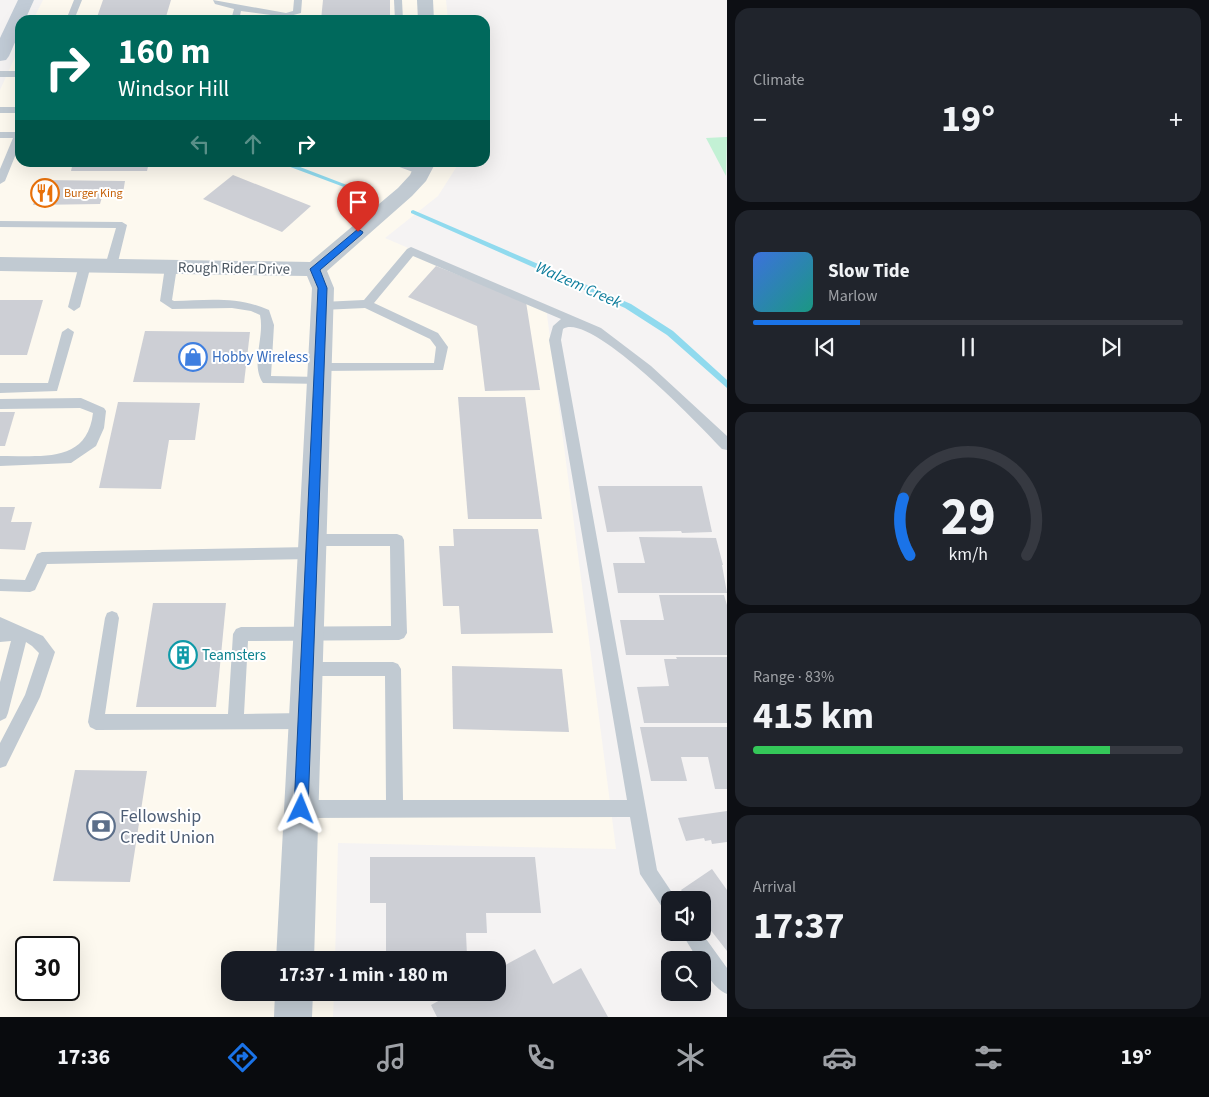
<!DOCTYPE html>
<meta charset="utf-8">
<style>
:root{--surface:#171b24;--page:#20242c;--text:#f1f3f6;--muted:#9ea1a6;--line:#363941;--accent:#1a73e8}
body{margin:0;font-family:"Source Sans 3",sans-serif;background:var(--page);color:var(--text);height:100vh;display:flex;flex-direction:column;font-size:19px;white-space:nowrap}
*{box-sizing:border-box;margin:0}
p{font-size:16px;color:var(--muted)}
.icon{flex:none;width:28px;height:28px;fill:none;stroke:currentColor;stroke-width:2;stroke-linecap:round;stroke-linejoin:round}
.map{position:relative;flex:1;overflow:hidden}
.side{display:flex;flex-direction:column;gap:8px;padding:8px;background:#0d0f14;width:482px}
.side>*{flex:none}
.top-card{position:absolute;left:15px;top:15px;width:475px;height:152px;border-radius:15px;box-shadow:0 5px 20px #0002;background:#00695c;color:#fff;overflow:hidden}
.controls{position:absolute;left:661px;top:891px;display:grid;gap:10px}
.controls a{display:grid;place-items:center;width:50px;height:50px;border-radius:10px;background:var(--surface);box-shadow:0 5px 20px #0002;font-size:25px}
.speed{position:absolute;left:15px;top:936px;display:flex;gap:10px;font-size:25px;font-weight:700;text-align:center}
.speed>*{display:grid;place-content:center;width:65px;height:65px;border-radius:50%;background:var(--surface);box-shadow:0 5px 20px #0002;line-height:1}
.speed .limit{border:2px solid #111;border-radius:8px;background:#fff;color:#111}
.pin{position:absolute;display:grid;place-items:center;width:42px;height:42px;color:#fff;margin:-51px -21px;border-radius:50% 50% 50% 0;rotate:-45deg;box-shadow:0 0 5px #0007}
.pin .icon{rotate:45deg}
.me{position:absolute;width:55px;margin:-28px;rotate:2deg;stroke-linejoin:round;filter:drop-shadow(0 0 4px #0008)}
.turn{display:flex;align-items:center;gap:18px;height:105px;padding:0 20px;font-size:22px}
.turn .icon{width:65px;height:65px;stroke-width:2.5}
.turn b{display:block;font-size:35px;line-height:42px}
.lanes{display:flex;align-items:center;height:48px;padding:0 20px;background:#0003;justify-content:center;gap:25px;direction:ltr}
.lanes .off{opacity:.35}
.big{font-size:38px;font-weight:700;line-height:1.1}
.side .tile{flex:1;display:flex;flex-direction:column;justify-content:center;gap:8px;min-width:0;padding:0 18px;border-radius:15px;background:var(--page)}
.side .dial{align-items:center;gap:0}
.dial svg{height:130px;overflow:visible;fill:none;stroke:var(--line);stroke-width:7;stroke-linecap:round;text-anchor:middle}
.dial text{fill:var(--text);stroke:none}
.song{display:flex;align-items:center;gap:15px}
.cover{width:60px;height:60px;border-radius:8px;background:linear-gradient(135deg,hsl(220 70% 55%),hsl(170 70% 35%))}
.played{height:5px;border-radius:2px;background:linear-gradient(90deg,var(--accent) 25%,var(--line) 25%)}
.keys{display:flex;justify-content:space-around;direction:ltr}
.heat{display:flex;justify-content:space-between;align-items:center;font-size:28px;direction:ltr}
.charge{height:8px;border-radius:4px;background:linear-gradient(90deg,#34c759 83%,var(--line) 0)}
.trip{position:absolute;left:221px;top:951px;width:285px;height:50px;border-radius:15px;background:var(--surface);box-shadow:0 5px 20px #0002;font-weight:700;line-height:50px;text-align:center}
.tab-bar{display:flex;height:80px;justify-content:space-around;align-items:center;background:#090b0e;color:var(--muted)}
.tab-bar .icon{width:35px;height:35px}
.tab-bar .current{color:var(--accent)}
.tab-bar b{font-size:22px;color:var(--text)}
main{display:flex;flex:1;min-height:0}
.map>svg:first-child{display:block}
</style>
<main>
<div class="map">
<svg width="727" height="1017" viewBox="0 0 727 1017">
<rect width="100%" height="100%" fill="#f5f3f3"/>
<g fill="#fdf9ef" fill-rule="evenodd">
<path d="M43 0H446L448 20H33Z"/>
<path d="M20 46V162L459 163 438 196 385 238 546 307 616 849 338 843 335 960H230V992L334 993 333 1017H0V90ZM26 948H69V990H26Z"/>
</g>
<path fill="#c3f1d5" d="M726 137H727L726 176 706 138Z"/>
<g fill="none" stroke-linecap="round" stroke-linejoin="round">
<g fill="#90daee" fill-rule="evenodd">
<path d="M277 162H287L373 195 370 197 368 196Z"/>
<path d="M413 210 631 304 673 331 727 380V388L667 335 625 308 411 213V211Z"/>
</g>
</g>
<g fill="#cdcfd5">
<path d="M103 0H171L165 20H96Z"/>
<path d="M323 0H390V20H321Z"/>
<path d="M73 162H149L147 171H71Z"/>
<path d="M233 175 311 206 282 232 203 199Z"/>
<path d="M41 180 125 181 123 193H103L100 204 33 205Z"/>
<path d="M436 266 526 302 540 390 485 391 477 326 408 297Z"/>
<path d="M0 300H43L27 355H0Z"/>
<path d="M145 331 250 332 244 383 133 382Z"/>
<path d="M458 397H525L542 519H468Z"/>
<path d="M118 402 200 403 195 440H169L161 489 99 488Z"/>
<path d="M0 412H15L5 446H0Z"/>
<path d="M598 486H702L712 532 682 533 681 531 607 532Z"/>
<path d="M0 507H15L11 522H32L25 550 0 549Z"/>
<path d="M453 529H538L553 633 461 634 459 606H443L439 546H454Z"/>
<path d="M639 537 716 538 723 565H722L727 593H618L613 563H645Z"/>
<path d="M659 595H724L727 605V655H626L620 620H664Z"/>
<path d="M153 603H226L216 707H136Z"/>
<path d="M676 657H727V723H644L637 687 669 686 664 659H677Z"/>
<path d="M452 666 562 669 569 732 453 729Z"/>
<path d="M640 727H727V789H715L708 757H681L687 781H651Z"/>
<path d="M75 770 147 771 130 882 53 881Z"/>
<path d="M727 811V842L712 844 711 840 705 841 704 838 686 841 678 818Z"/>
<path d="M370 857H535L541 913H486L487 933H466L467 956H386V903H370Z"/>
<path d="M712 869 727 890V951L702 919V900H688L681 890Z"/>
<path d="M535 949 553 984 581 968 608 1017H437L431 1005 455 992H498V969Z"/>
</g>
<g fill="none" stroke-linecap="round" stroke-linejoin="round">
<g fill="#c1cad2" fill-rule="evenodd">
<path d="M74 0H82L74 20H66Z"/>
<path d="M213 0 286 13 293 11 294 0H302L301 13 286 17 241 11 239 20H231L234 9 215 4Z"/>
<path d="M394 0H402L403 20H395Z"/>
<rect x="0" y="71" width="20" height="6"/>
<rect x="0" y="107" width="20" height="6"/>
<path d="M0 132H20V144L5 181 0 184V169L13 138H0Z"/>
<path d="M386 162H402L426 172 421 175Z"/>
<path d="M0 221 122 222 127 225 117 266 111 270 105 266 116 228 0 227Z"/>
<path d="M411 247 601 328 651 366 727 436V450L722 449C701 427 591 311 563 329L561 340 657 870 677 900H670V913L664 910 640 874 630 817 302 818 296 815 293 809 296 803 302 800H386L385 676H307L302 674 299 669 302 664 307 662H393L398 664 401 669 403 800H627L549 340 553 326 561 319 413 256 374 303 438 333 448 347 443 370 319 371 313 367 319 363H434L436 347 430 339 365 308 322 310 316 306 322 302 364 300 407 249Z"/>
<path d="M85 261 91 265 80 307 74 311 68 307 79 265Z"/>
<path d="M171 263 177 267 172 300 174 301C207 300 238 296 269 310L274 325 271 376 319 377 323 378 325 381 323 384 263 383C250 364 265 337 260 315L251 311 232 308 172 309 160 301 165 267Z"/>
<path d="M68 328 74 332 57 391 0 393V383H48L62 332Z"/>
<path d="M81 398 104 408 106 411 104 428 96 446 71 463 0 466V456C39 455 87 465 93 413L80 408 0 409V399Z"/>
<path d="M313 534H397L402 536 404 540 407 633 404 638 399 640 248 641 244 714 305 713 311 716 313 721 311 726 305 729 96 730 90 727 88 722 105 618 107 613 112 611 117 613 119 618 105 714H228L233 634 236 629 241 627 391 626 390 546H313L308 544 306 540 308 536Z"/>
<path d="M312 547 317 549 319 553 317 557 312 559 47 564 35 590 30 592 0 591V579L25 580 37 554 42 552Z"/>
<path d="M0 617 43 636 55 652 40 697 6 766 0 768V743L25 695 39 653 32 646 26 642 8 713 6 718 0 721V682L11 641 0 642Z"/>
<path d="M681 932H701L727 968V994C716 990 702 971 702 960H698Z"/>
</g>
<g fill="#c1cad2" fill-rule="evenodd">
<path d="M417 0H433L434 20H418Z"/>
<path d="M416 162H436L426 181 412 196 327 271 334 288 314 960H276L312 288 307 276 0 271V257L310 262 398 188 410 175Z"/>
<path d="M275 992H313L312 1017H274Z"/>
</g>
<path fill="#c1cbd6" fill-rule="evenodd" d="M18 0H34L25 20H20V31L9 56 6 60 0 61V38Z"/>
</g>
<path fill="#1a73e8" stroke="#114b97" d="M358 229 363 232 362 234 320 270 327 288 308 809 306 814 301 816 296 814 294 809 318 288 310 269Z"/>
<defs>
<symbol id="restaurant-ring" viewBox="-11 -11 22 22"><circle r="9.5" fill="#fff" stroke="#e8710a" stroke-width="1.5"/><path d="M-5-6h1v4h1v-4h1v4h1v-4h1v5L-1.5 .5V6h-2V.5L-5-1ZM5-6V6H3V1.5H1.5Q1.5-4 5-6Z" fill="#e8710a"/></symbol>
<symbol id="shop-ring" viewBox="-11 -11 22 22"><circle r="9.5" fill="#fff" stroke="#3f7fe0" stroke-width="1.5"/><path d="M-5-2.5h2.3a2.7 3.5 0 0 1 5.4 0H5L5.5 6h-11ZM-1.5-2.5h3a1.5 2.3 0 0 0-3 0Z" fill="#3f7fe0"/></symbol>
<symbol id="building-ring" viewBox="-11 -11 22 22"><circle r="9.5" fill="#fff" stroke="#0f9aa8" stroke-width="1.5"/><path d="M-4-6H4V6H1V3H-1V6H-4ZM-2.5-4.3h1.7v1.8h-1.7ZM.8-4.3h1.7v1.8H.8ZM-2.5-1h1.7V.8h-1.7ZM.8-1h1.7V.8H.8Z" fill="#0f9aa8"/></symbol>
<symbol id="bank-ring" viewBox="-11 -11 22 22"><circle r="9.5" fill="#fff" stroke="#5c6f8a" stroke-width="1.5"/><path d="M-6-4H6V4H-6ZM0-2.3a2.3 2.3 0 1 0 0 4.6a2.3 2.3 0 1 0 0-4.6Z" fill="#5c6f8a"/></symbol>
</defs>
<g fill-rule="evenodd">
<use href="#restaurant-ring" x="29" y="177" width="32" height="32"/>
<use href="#shop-ring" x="177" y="341" width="32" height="32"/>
<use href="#building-ring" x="167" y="639" width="32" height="32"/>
<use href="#bank-ring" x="85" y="810" width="32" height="32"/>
</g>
<g text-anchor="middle" stroke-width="4" stroke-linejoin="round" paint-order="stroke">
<g font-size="12" fill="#c56008" stroke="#fff" text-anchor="start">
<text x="64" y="197">Burger King</text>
</g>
<g font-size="15" fill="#4a5661" stroke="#fff">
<text transform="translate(234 268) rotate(1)" y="5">Rough Rider Drive</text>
</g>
<g font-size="15" fill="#366cbe" stroke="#fff" text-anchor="start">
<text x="212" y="362">Hobby Wireless</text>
</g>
<g font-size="15" fill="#0d838f" stroke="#fff" text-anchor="start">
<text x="202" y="660">Teamsters</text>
</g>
<g font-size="16" font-style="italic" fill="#0c7c9b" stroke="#fff">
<text transform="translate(579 284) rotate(24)" y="6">Walzem Creek</text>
</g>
<g font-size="18" fill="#4e5e75" stroke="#fff" text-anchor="start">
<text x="120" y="822">Fellowship<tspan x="120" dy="21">Credit Union</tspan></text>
</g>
</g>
</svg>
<div class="controls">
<a><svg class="icon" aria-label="sound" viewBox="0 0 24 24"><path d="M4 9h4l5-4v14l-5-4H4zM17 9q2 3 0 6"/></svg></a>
<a><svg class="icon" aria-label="search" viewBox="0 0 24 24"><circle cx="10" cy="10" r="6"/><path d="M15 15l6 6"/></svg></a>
</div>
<div class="speed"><div class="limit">30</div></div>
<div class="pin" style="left:358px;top:232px;background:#d93025"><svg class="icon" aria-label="arrive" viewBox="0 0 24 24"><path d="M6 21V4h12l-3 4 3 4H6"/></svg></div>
<svg class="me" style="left:301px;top:809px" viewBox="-20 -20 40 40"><path d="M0-17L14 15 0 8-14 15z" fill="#1a73e8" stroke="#fff" stroke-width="4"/></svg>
<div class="trip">17:37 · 1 min · 180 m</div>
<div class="top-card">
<div class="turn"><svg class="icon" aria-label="right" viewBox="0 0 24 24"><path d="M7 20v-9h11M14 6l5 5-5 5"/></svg><div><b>160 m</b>Windsor Hill</div></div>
<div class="lanes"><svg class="icon off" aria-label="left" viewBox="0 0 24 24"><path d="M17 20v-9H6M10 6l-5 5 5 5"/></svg><svg class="icon off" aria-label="ahead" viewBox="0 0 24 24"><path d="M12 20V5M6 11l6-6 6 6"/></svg><svg class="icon" aria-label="right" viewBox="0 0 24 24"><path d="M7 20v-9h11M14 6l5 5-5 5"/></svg></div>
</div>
</div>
<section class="side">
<div class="tile"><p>Climate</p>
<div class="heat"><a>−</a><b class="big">19°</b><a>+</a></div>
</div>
<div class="tile">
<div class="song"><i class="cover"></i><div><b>Slow Tide</b><p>Marlow</p></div></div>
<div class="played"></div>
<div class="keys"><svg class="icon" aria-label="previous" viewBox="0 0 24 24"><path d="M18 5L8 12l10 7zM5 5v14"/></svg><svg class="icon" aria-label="pause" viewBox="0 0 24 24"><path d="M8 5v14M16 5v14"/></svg><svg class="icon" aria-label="next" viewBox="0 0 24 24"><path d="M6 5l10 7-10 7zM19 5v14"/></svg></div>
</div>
<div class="tile dial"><svg viewBox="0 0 100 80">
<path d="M14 69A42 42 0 1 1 86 69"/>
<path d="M14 69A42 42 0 0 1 10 34" stroke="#1a73e8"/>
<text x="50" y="56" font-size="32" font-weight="700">29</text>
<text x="50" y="72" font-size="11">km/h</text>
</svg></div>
<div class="tile"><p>Range · 83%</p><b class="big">415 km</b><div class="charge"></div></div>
<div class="tile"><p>Arrival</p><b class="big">17:37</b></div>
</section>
</main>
<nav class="tab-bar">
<b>17:36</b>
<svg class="icon current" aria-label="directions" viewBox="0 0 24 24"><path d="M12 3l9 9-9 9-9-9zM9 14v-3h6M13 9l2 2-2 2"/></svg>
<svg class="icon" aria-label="music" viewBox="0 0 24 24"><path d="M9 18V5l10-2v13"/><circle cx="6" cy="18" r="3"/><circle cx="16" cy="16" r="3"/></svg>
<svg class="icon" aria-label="phone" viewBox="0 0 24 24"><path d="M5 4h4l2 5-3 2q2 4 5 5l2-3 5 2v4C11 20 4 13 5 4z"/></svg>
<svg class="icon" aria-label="climate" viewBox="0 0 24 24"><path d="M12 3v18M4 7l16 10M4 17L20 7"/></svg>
<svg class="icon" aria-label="car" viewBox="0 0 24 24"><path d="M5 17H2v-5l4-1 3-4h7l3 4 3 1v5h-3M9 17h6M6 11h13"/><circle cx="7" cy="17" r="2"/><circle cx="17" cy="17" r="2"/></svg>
<svg class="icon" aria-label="filters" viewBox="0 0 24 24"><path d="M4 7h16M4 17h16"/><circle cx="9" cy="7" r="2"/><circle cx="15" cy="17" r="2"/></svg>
<b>19°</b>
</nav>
